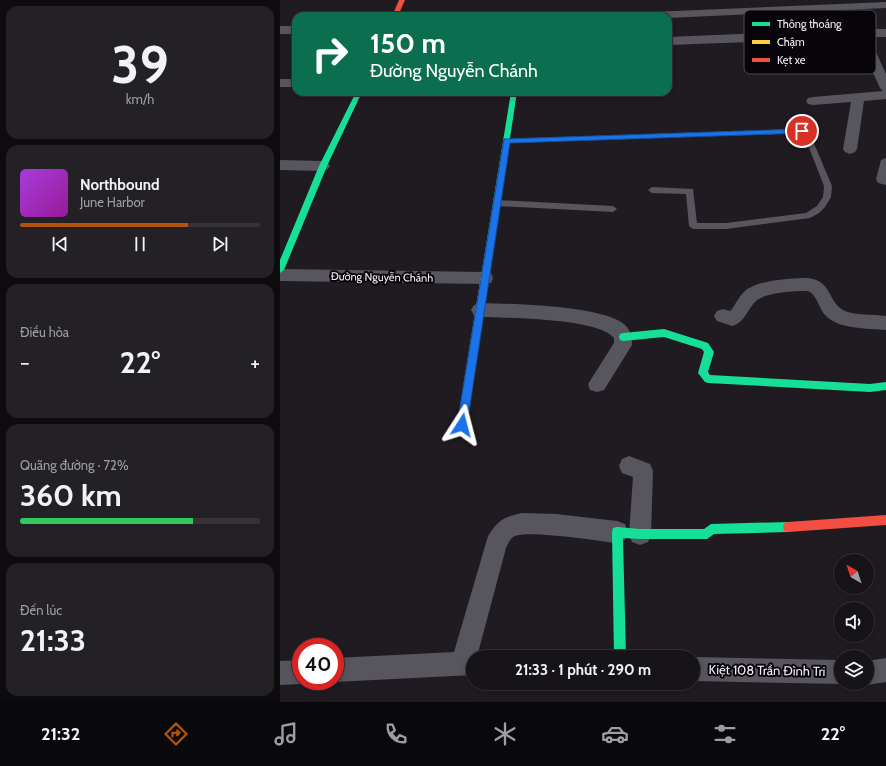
<!DOCTYPE html>
<html lang="vi">
<meta charset="utf-8">
<style>
:root{--surface:#171419;--page:#242126;--text:#f1f3f6;--muted:#9e9ea2;--line:#363338;--accent:#b45309}
body{margin:0;font-family:Cabin,sans-serif;background:var(--page);color:var(--text);height:100vh;display:flex;flex-direction:column;font-size:15px;white-space:nowrap}
*{box-sizing:border-box;margin:0}
p{font-size:13px;color:var(--muted)}
.icon{flex:none;width:22px;height:22px;fill:none;stroke:currentColor;stroke-width:2;stroke-linecap:round;stroke-linejoin:round}
.map{position:relative;flex:1;overflow:hidden}
.details{display:flex;flex-direction:column;gap:6px;padding:6px;background:#0d0b0e;width:280px}
.details>*{flex:none}
.top-card{position:absolute;left:12px;top:12px;width:380px;height:84px;border-radius:12px;box-shadow:0 2px 6px #0003,0 0 0 1px var(--line);background:#0b6e4f;color:#fff;overflow:hidden}
.needle{width:26px;rotate:321deg}
.controls{position:absolute;left:554px;top:554px;display:grid;gap:8px}
.controls a{display:grid;place-items:center;width:40px;height:40px;border-radius:50%;background:var(--surface);box-shadow:0 2px 6px #0003,0 0 0 1px var(--line);font-size:20px}
.speed{position:absolute;left:12px;top:638px;display:flex;gap:8px;font-size:20px;font-weight:700;text-align:center}
.speed>*{display:grid;place-content:center;width:52px;height:52px;border-radius:50%;background:var(--surface);box-shadow:0 2px 6px #0003,0 0 0 1px var(--line);line-height:1}
.speed .limit{border:6px solid #d22;background:#fff;color:#111}
.pin{position:absolute;display:grid;place-items:center;width:34px;height:34px;color:#fff;margin:-17px;border:2px solid #fff;border-radius:50%;box-shadow:0 1px 4px #0007}
.me{position:absolute;width:44px;margin:-22px;rotate:9deg;stroke-linejoin:round;filter:drop-shadow(0 0 3px #0008)}
.turn{display:flex;align-items:center;gap:14px;height:84px;padding:0 12px;font-size:18px}
.turn .icon{width:52px;height:52px;stroke-width:2.5}
.turn b{display:block;font-size:28px;line-height:34px}
.big{font-size:30px;font-weight:700;line-height:1.1}
.details .tile{flex:1;display:flex;flex-direction:column;justify-content:center;gap:6px;min-width:0;padding:0 14px;border-radius:12px;background:var(--page)}
.details .dial{align-items:center;gap:0}
.dial b{font-size:52px;line-height:1}
.song{display:flex;align-items:center;gap:12px}
.cover{width:48px;height:48px;border-radius:6px;background:linear-gradient(135deg,hsl(280 70% 55%),hsl(300 70% 35%))}
.played{height:4px;border-radius:2px;background:linear-gradient(90deg,var(--accent) 70%,var(--line) 70%)}
.keys{display:flex;justify-content:space-around;direction:ltr}
.heat{display:flex;justify-content:space-between;align-items:center;font-size:22px;direction:ltr}
.charge{height:6px;border-radius:3px;background:linear-gradient(90deg,#34c759 72%,var(--line) 0)}
.trip{position:absolute;left:186px;top:650px;width:234px;height:40px;border-radius:20px;background:var(--surface);box-shadow:0 2px 6px #0003,0 0 0 1px var(--line);font-weight:700;line-height:40px;text-align:center}
.dock{display:flex;height:64px;justify-content:space-around;align-items:center;background:#09080a;color:var(--muted)}
.dock .icon{width:28px;height:28px}
.dock .current{color:var(--accent)}
.dock b{font-size:18px;color:var(--text)}
main{display:flex;flex:1;min-height:0}
.map>svg:first-child{display:block}
</style>
<main>
<section class="details">
<div class="tile dial"><b>39</b><p>km/h</p></div>
<div class="tile">
<div class="song"><i class="cover"></i><div><b>Northbound</b><p>June Harbor</p></div></div>
<div class="played"></div>
<div class="keys"><svg class="icon" aria-label="previous" viewBox="0 0 24 24"><path d="M18 5L8 12l10 7zM5 5v14"/></svg><svg class="icon" aria-label="pause" viewBox="0 0 24 24"><path d="M8 5v14M16 5v14"/></svg><svg class="icon" aria-label="next" viewBox="0 0 24 24"><path d="M6 5l10 7-10 7zM19 5v14"/></svg></div>
</div>
<div class="tile"><p>Điều hòa</p>
<div class="heat"><a>−</a><b class="big">22°</b><a>+</a></div>
</div>
<div class="tile"><p>Quãng đường · 72%</p><b class="big">360 km</b><div class="charge"></div></div>
<div class="tile"><p>Đến lúc</p><b class="big">21:33</b></div>
</section>
<div class="map">
<svg width="606" height="702" viewBox="0 0 606 702">
<rect width="100%" height="100%" fill="#1f1b21"/>
<g fill="none" stroke-linecap="round" stroke-linejoin="round">
<g fill="#57555e" fill-rule="evenodd">
<path d="M520 129H524L530 134 552 186 551 197 545 207 539 213 530 218 446 229H413L409 226 406 194 372 193 368 190 372 187 413 189 417 223H446L526 213 537 206 543 197 544 186 524 135 520 133Z"/>
<path d="M217 200 333 206 337 209 333 212 217 206 213 203Z"/>
</g>
<g fill="#57555e" fill-rule="evenodd">
<path d="M606 2V8L388 18V16H341L343 14 347 13Z"/>
<rect x="0" y="26" width="16" height="8"/>
<path d="M581 29H606V37H589L606 74V99L584 101 577 149 575 152 570 154 565 152 563 149 571 102 533 105 528 104 526 101 528 98 533 97 603 91 600 88 577 38 388 45V37Z"/>
<rect x="0" y="79" width="16" height="8"/>
<path d="M606 158V185L598 183 596 179 601 160Z"/>
<path d="M0 160 43 161 48 163 50 166 48 169 43 171 0 170Z"/>
<path d="M0 269 205 272 211 273 213 278 211 283 205 284 0 281Z"/>
<path d="M528 278C552 281 547 300 563 310 575 316 593 314 606 316V330C587 328 558 330 544 314 538 306 537 295 528 291 515 291 484 292 475 302 466 312 465 322 452 326L437 321 434 316 437 311 443 309 450 311C456 305 458 297 465 291 477 280 512 278 528 278Z"/>
<path d="M200 303C231 304 322 305 345 325 351 331 352 338 352 345L324 390 317 392 310 390 308 384 334 343V338C318 318 227 318 200 317L194 315 191 310 194 305Z"/>
<path d="M349 456 370 464 373 471 371 534 368 542 360 545 352 542 349 534 353 477 342 473 339 466 342 459Z"/>
<path d="M242 513 276 514 337 521 345 524 348 532 345 540 337 543C319 541 249 530 235 536 230 538 228 544 226 548L198 653 201 655 203 657H193V675L55 682 52 681H55V658L174 652 208 536C218 520 224 517 242 513Z"/>
<path d="M413 657 561 660V683H564L561 684 413 681Z"/>
<path d="M606 658V682L587 685 582 683H587V661Z"/>
<path d="M21 660V681H28L21 684 0 685V661Z"/>
</g>
<g fill="#16e098" fill-rule="evenodd">
<path d="M76 92H82L47 166 4 270 0 273V260L39 166Z"/>
<path d="M231 92H237L210 270 206 273 202 270Z"/>
<path d="M384 329 428 343 434 352 428 372 430 375 590 384 606 382V390L590 392 428 383 425 382 418 373 424 352 422 349 384 337 343 341 340 340 339 337 340 334 343 333Z"/>
<path d="M508 522 512 523 513 527 512 531 508 532 434 534 427 539H360L343 538 346 657H334L332 532 333 528 337 527 360 529H424L431 524Z"/>
</g>
<g fill="#ffcf43" fill-rule="evenodd">
<path d="M522 129 525 131 524 133 226 143 223 141 226 139Z"/>
<path d="M206 267 210 270 187 425 185 428 182 429 179 428 177 425 202 270Z"/>
</g>
<g fill="#f24e42" fill-rule="evenodd">
<path d="M119 0H125L118 16H112Z"/>
<path d="M606 515V525L508 532 504 531 503 527 504 523 508 522Z"/>
</g>
</g>
<path fill="#1a73e8" stroke="#114b97" d="M522 129 526 131 525 133 230 143 187 425 185 428 182 429 178 428 177 425 224 139Z"/>
<g text-anchor="middle" stroke-width="4" stroke-linejoin="round" paint-order="stroke">
<g font-size="11" fill="#f6f0f9" stroke="#08050a">
<text transform="translate(102 277) rotate(1)" y="4">Đường Nguyễn Chánh</text>
</g>
<g font-size="13" fill="#f6f0f9" stroke="#08050a">
<text transform="translate(487 670) rotate(1)" y="5">Kiệt 108 Trần Đình Tri</text>
</g>
</g>
<rect x="464" y="10" width="132" height="64" rx="6" fill="#08050a" stroke="#4f4c52" stroke-width="1"/>
<rect x="472" y="22" width="18" height="4" fill="#16e098"/>
<rect x="472" y="40" width="18" height="4" fill="#ffcf43"/>
<rect x="472" y="58" width="18" height="4" fill="#f24e42"/>
<g font-size="11" fill="#f6f0f9">
<text x="497" y="28">Thông thoáng</text>
<text x="497" y="46">Chậm</text>
<text x="497" y="64">Kẹt xe</text>
</g>
</svg>
<div class="controls">
<a><svg class="needle" viewBox="-14 -14 28 28"><path d="M0-13l5 13h-10z" fill="#e53935"/><path d="M0 13l5-13h-10z" fill="#9e9ea2"/></svg></a>
<a><svg class="icon" aria-label="sound" viewBox="0 0 24 24"><path d="M4 9h4l5-4v14l-5-4H4zM17 9q2 3 0 6"/></svg></a>
<a><svg class="icon" aria-label="layers" viewBox="0 0 24 24"><path d="M12 4l9 5-9 5-9-5zM3 14l9 5 9-5"/></svg></a>
</div>
<div class="speed"><div class="limit">40</div></div>
<div class="pin" style="left:522px;top:131px;background:#d93025"><svg class="icon" aria-label="arrive" viewBox="0 0 24 24"><path d="M6 21V4h12l-3 4 3 4H6"/></svg></div>
<svg class="me" style="left:182px;top:425px" viewBox="-20 -20 40 40"><path d="M0-17L14 15 0 8-14 15z" fill="#1a73e8" stroke="#fff" stroke-width="4"/></svg>
<div class="trip">21:33 · 1 phút · 290 m</div>
<div class="top-card">
<div class="turn"><svg class="icon" aria-label="right" viewBox="0 0 24 24"><path d="M7 20v-9h11M14 6l5 5-5 5"/></svg><div><b>150 m</b>Đường Nguyễn Chánh</div></div>
</div>
</div>
</main>
<nav class="dock">
<b>21:32</b>
<svg class="icon current" aria-label="directions" viewBox="0 0 24 24"><path d="M12 3l9 9-9 9-9-9zM9 14v-3h6M13 9l2 2-2 2"/></svg>
<svg class="icon" aria-label="music" viewBox="0 0 24 24"><path d="M9 18V5l10-2v13"/><circle cx="6" cy="18" r="3"/><circle cx="16" cy="16" r="3"/></svg>
<svg class="icon" aria-label="phone" viewBox="0 0 24 24"><path d="M5 4h4l2 5-3 2q2 4 5 5l2-3 5 2v4C11 20 4 13 5 4z"/></svg>
<svg class="icon" aria-label="climate" viewBox="0 0 24 24"><path d="M12 3v18M4 7l16 10M4 17L20 7"/></svg>
<svg class="icon" aria-label="car" viewBox="0 0 24 24"><path d="M5 17H2v-5l4-1 3-4h7l3 4 3 1v5h-3M9 17h6M6 11h13"/><circle cx="7" cy="17" r="2"/><circle cx="17" cy="17" r="2"/></svg>
<svg class="icon" aria-label="filters" viewBox="0 0 24 24"><path d="M4 7h16M4 17h16"/><circle cx="9" cy="7" r="2"/><circle cx="15" cy="17" r="2"/></svg>
<b>22°</b>
</nav>
